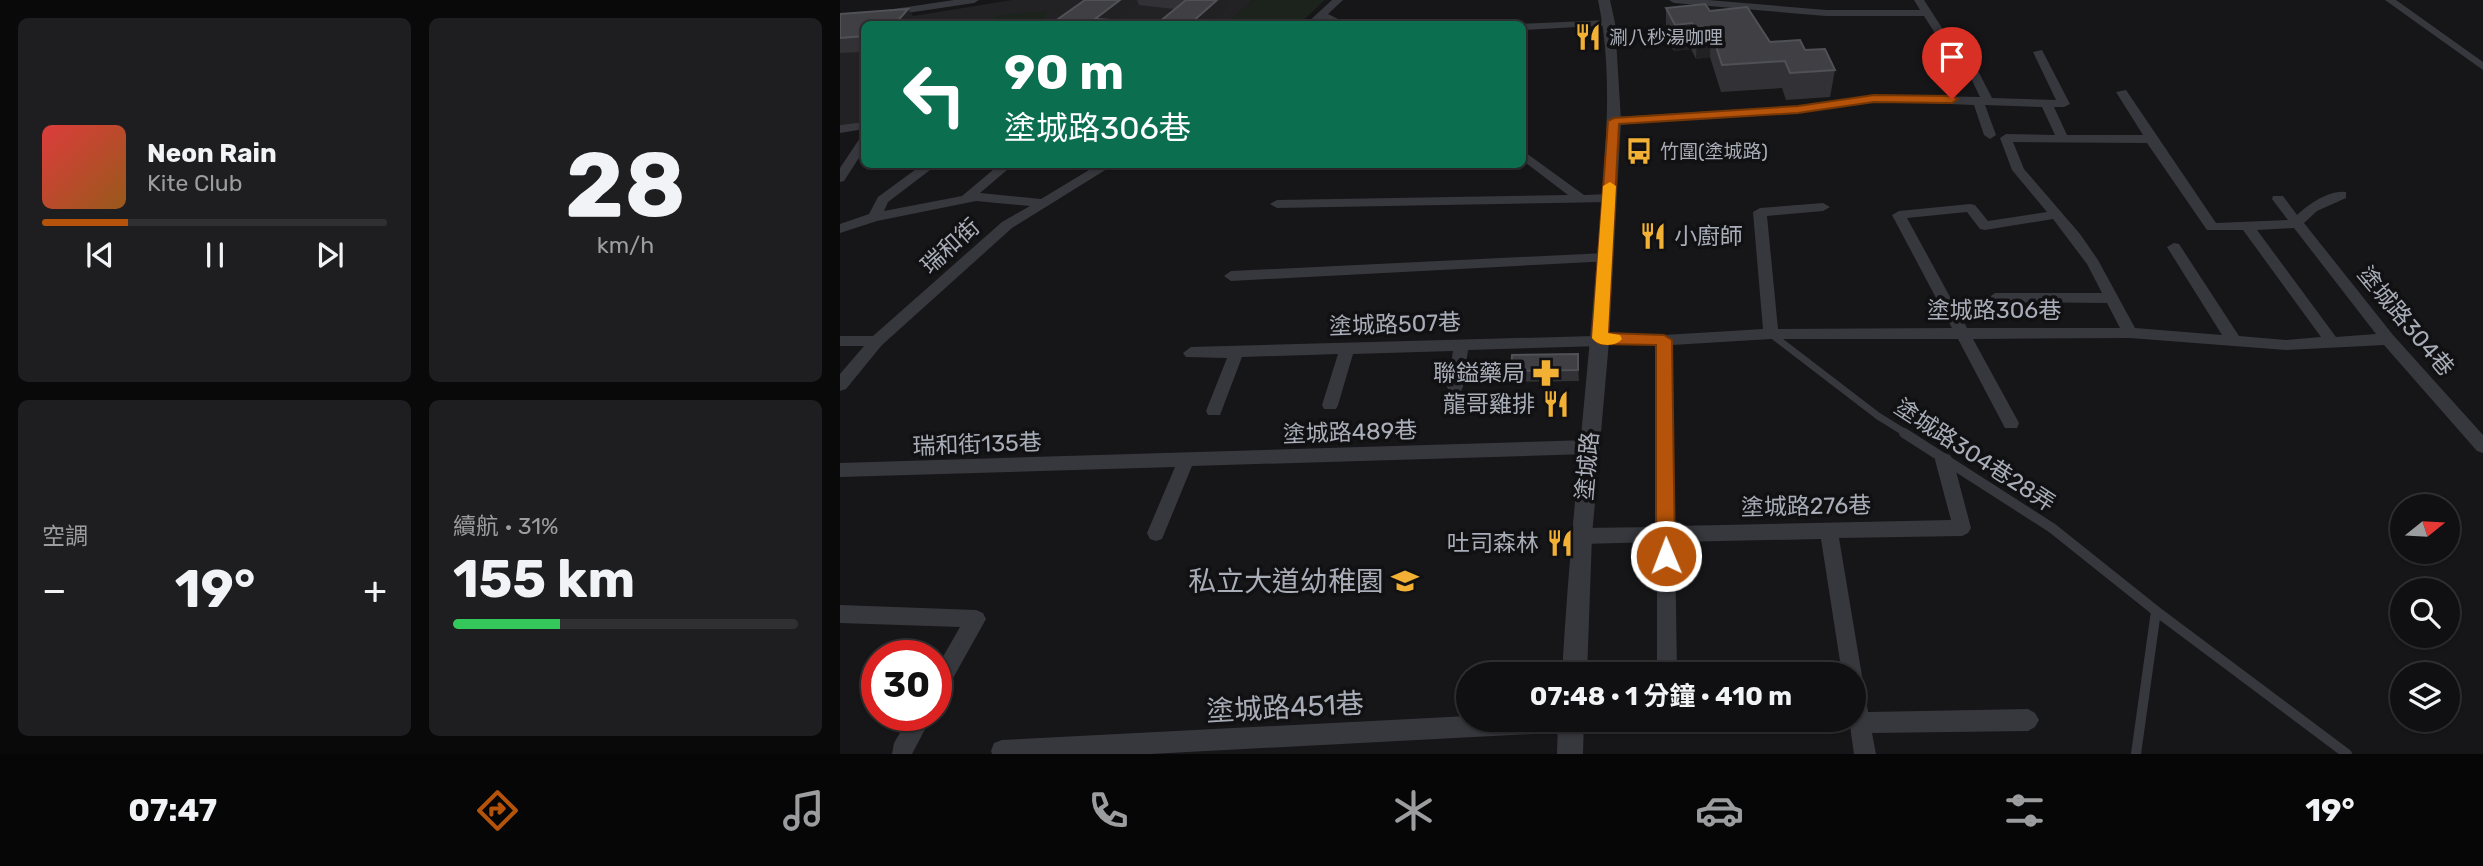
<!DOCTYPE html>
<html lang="zh-TW">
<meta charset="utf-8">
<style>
:root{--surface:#101012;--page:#1e1e20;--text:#f1f3f6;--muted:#9c9d9f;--line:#303032;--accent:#b45309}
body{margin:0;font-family:Rubik,"Noto Sans TC",sans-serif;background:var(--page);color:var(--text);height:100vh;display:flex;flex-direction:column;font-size:26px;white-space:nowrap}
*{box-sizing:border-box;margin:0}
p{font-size:23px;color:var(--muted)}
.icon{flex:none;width:38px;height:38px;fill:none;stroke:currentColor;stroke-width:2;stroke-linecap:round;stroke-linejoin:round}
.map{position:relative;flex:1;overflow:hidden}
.side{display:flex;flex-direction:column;gap:18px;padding:18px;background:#09090a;width:840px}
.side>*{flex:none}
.top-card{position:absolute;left:21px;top:21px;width:665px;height:147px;border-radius:10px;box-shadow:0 2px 5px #0004,0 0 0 2px var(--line);background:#0b6e4f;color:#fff;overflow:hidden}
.needle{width:46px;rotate:72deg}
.fabs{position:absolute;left:1550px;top:494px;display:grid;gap:14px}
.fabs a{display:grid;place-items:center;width:70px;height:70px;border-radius:50%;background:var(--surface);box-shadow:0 2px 5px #0004,0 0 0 2px var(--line);font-size:35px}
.speed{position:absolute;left:21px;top:640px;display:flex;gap:14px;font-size:35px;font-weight:700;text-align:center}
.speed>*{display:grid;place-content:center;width:91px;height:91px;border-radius:50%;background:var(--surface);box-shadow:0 2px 5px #0004,0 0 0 2px var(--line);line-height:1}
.speed .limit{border:10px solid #d22;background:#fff;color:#111}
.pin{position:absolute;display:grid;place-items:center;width:60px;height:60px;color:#fff;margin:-72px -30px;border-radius:50% 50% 50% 0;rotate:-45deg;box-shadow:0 0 7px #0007}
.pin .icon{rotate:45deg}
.me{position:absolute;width:77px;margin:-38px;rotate:359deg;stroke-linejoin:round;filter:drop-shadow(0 0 5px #0008)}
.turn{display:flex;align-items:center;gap:24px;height:147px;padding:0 28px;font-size:32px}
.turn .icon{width:91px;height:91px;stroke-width:2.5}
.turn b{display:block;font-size:49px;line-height:60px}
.big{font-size:52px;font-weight:700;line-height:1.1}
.side .tile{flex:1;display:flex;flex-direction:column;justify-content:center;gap:10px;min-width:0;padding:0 24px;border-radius:10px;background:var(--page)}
.side .dial{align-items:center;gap:0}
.dial b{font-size:91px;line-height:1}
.song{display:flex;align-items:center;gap:21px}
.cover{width:84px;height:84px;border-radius:10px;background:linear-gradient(135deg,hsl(0 70% 55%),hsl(30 70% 35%))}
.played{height:7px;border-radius:4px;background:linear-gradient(90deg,var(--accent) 25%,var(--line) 25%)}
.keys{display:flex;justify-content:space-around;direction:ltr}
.heat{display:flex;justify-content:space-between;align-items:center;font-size:38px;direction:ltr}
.charge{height:10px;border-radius:5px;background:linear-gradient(90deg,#34c759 31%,var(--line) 0)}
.side .tiles{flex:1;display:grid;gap:18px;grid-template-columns:repeat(2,1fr)}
.trip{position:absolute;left:616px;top:662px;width:410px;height:70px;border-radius:35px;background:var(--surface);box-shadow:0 2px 5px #0004,0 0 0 2px var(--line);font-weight:700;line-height:70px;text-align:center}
.menu{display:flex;height:112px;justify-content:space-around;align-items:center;background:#060607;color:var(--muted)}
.menu .icon{width:49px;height:49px}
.menu .selected{color:var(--accent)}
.menu b{font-size:32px;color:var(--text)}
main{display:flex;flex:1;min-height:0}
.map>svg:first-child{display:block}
</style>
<main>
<section class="side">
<div class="tiles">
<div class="tile">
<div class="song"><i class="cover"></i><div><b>Neon Rain</b><p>Kite Club</p></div></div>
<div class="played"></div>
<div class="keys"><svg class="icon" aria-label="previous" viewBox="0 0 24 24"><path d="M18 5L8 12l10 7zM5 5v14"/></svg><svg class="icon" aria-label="pause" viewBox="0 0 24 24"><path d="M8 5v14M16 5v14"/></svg><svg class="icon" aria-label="next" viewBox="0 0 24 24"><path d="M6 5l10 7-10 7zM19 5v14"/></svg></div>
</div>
<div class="tile dial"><b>28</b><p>km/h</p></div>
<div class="tile"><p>空調</p>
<div class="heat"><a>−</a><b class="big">19°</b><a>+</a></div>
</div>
<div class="tile"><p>續航 · 31%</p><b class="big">155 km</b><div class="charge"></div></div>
</div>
</section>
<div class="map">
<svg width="1643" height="754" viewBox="0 0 1643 754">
<rect width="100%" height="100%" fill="#161618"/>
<path fill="#222225" d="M172 0H413L386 24H24V122L0 125V28Z"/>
<g fill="#1c231d">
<path d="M413 0H485L459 24H386Z"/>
<path d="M208 11 200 24H150L157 15Z"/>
</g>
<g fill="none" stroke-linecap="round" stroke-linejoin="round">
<path stroke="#37383d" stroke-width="7" d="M931 334 1038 416 1067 434"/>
<g stroke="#37383d" stroke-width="10">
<path d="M1064 433 1212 528 1316 611 1507 754"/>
<path d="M1296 754 1316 611"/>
</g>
<g fill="#37383d" fill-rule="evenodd">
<path d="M114 0H139L134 3 47 16 42 13 47 10Z"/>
<path d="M492 0H503L488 14 508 24H495L482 19 476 24H466Z"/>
<path d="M829 0H868L986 10H1080L1074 0H1084L1113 45 1135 65 1152 98 1216 100 1193 52 1202 50 1230 104 1224 107H1214L1227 135H1303L1276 92 1286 90 1376 223 1448 220 1432 199 1433 196H1443L1457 215C1469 204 1489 190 1506 192V198L1477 211 1464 223 1553 335 1643 435V453L1637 451 1544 345 1446 350 1290 338 1133 339 1179 423 1177 428H1165L1118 339H931L832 345 835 526 1111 520 1095 460 1098 455 1104 453 1110 455 1113 460 1131 528 1128 533 1122 536 999 538 1028 712 1188 709 1195 713 1199 720 1195 727 1188 731 1032 733 1036 754H1014L1009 719H1013V674H1002L981 539 835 542 837 674H817V542L741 544 735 542 732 536 735 530 741 528 817 527 816 345 766 344 760 346 628 350 623 387 621 391H609L607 387 613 351 513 354 498 405 496 409H484L482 405 498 354 402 357 380 415H368L366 411 387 358 346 357 343 353 351 347 754 336 760 333 824 335 923 329 913 212 920 208 983 203 990 207 983 211 927 216 938 329 1112 328 1052 215 1059 211 1130 204 1135 205 1148 221 1207 212 1172 170 1160 138 1166 134 1215 135 1202 107 1145 105 1156 135 1150 139 1144 135 1134 105 1034 101 959 112 770 123 768 121 774 117 959 106 1034 95 1140 97 1126 68 1105 49 1084 16H986L834 3ZM1173 142 1307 143 1367 230H1403L1481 337 1446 340 1399 336 1339 244 1334 243 1327 247 1382 335 1295 328 1258 260 1240 234 1184 169ZM1127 212 1140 229 1145 230 1213 219 1247 264 1262 293H1155L1148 298 1150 302 1267 303 1280 328H1127L1067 218ZM1454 228 1536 334 1496 337 1417 230Z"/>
<path d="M1545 0H1556L1643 62V70Z"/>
<path d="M769 20 774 23 773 25 682 30V24H680Z"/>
<path d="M24 122V129L0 133V125Z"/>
<path d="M20 138H24V150L4 181 0 182V168Z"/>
<path d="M682 150 744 195 769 194 775 198 769 202 437 208 430 204 437 200 728 195 682 160Z"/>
<path d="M83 164H98L48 202 44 211 122 196 160 164H174L140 193 201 199 259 164H275L172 228 42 345 6 389 0 391V374L24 346H0V336H33L162 222 190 206 136 201 37 221 0 233V224L29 214 38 197Z"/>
<path d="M766 253 771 255 773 258 771 261 391 281 384 276 391 271Z"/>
<path d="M748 440 754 442 756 447 754 452 748 454 352 466 322 539 316 541 310 539 307 533 335 467 0 477V463Z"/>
<path d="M0 605 136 610 143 613 146 619 103 696 96 699V669L120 627 0 623Z"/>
<path d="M70 716H92L72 754H52L54 743Z"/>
<path d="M628 716V719L742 721 738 728 731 732 310 754H152L151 751 154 743 162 740Z"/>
</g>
<g fill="#37383d" fill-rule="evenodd">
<path d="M758 0H770L775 23 781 121 769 341 752 536 747 674H722C730 530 747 388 758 244 764 164 775 80 758 0Z"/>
<path d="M718 719H744L743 754H717Z"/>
</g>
</g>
<g fill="#323236" fill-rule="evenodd">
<path d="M245 0H390L388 3 390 8 373 24H211ZM299 5 334 9 318 23 280 20Z"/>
<path d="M826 8 870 11 930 42 965 50 995 70 990 97 946 100 942 88 881 92 870 57 856 59 851 49 834 51 826 35Z"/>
<path d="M0 14 78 23 24 24V52L0 53Z"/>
<path d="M739 365V381L673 382 671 371Z"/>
</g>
<g fill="#212124">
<path d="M280 0H297L299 5 275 24 255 19Z"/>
<path d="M377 0H390L388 3 390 8 373 24H350Z"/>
<path d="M68 9 78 23 77 24H55Z"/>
<path d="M852 23 851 49 834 51 835 25Z"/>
<path d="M871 30 870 57 856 59 857 32Z"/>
<path d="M738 354 739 365V381L738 370Z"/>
</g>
<g fill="#3f3f44" stroke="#4f5156" stroke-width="2">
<path d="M245 0H280L255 19 318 23 346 0H377L350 24H211Z"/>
<path d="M865 4 870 11 907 7 930 42 960 40 965 50 985 49 995 70 950 73 945 61 882 65 871 30 857 32 852 23 835 25 826 8Z"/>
<path d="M68 9 55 24H24V36L0 38V14Z"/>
<path d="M738 354V370L671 371 672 355Z"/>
</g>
<path fill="#b45309" stroke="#753606" stroke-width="2" d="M1034 95 1112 96 1118 99 1112 103 1034 102 958 113 779 124 768 333 824 335 832 340 835 556 832 562 826 565 819 562 816 556V345L760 344 752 338 768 121 774 118 958 106Z"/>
<path fill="#f59e0b" d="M770 182 776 186 768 333 780 335 782 339C776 347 758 347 752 338L763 186Z"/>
<defs>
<symbol id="restaurant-bare" viewBox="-9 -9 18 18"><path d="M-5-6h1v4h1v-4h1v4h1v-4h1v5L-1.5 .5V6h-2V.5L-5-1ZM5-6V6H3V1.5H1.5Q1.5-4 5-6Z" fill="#f2b134" stroke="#111113" stroke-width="2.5" paint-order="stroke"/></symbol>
<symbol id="bus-bare" viewBox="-9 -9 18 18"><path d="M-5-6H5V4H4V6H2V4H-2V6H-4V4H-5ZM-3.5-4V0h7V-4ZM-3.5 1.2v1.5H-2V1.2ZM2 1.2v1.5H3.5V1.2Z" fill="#f2b134" stroke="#111113" stroke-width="2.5" paint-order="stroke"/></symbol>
<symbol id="pharmacy-bare" viewBox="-9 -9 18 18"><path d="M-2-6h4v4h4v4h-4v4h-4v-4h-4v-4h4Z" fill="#f2b134" stroke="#111113" stroke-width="2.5" paint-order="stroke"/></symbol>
<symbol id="school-bare" viewBox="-9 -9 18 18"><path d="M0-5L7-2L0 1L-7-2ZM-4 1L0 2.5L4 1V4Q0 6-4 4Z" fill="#f2b134" stroke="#111113" stroke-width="2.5" paint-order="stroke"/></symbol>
</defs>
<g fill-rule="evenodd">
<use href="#restaurant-bare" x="729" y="18" width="38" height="38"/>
<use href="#bus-bare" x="780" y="132" width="38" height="38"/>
<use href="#restaurant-bare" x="794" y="217" width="38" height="38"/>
<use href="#pharmacy-bare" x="687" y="354" width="38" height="38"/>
<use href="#restaurant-bare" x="697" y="385" width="38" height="38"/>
<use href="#restaurant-bare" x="701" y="524" width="38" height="38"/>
<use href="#school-bare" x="546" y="562" width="38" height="38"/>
</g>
<g text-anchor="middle" stroke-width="7" stroke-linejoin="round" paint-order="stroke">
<g font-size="19" fill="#a8adb8" stroke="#111113" text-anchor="start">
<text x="769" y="44">涮八秒湯咖哩</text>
<text x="820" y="158">竹圍(塗城路)</text>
</g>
<g font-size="23" fill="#a8adb8" stroke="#111113" text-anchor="end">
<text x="834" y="244" text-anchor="start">小廚師</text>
<text x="685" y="381">聯鎰藥局</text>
<text x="695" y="412">龍哥雞排</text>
<text x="699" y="551">吐司森林</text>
</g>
<g font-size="23" fill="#a8adb8" stroke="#111113">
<text transform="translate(110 246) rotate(-42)" y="8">瑞和街</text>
<text x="1154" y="318">塗城路306巷</text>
<text transform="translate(1566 321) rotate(50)" y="8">塗城路304巷</text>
<text transform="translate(555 324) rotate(-2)" y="8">塗城路507巷</text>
<text transform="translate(510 432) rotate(-2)" y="8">塗城路489巷</text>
<text transform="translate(137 444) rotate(-2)" y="8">瑞和街135巷</text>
<text transform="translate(1135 455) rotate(33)" y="8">塗城路304巷28弄</text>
<text transform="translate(747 466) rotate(-85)" y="8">塗城路</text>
<text transform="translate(966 506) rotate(-1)" y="8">塗城路276巷</text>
</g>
<g font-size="28" fill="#a8adb8" stroke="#111113" text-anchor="end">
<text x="544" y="591">私立大道幼稚園</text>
</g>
<g font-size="28" fill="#a8adb8" stroke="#111113">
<text transform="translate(445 707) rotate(-3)" y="10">塗城路451巷</text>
</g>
</g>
</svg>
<div class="fabs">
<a><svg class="needle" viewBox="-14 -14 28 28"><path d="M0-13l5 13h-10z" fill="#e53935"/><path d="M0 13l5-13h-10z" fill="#9c9d9f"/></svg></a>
<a><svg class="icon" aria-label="search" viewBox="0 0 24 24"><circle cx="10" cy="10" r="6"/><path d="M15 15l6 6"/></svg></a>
<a><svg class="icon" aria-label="layers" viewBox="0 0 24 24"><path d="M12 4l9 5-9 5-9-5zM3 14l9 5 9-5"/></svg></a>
</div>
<div class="speed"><div class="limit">30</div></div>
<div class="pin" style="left:1112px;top:99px;background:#d93025"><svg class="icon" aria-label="arrive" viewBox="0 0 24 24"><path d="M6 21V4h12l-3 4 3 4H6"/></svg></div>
<svg class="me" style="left:826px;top:556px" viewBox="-20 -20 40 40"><circle r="17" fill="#b45309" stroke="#fff" stroke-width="3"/><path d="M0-11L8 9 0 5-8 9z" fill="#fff"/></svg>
<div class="trip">07:48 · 1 分鐘 · 410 m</div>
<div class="top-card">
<div class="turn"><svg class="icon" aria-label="left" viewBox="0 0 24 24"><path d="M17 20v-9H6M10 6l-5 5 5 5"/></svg><div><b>90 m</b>塗城路306巷</div></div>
</div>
</div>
</main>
<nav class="menu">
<b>07:47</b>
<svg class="icon selected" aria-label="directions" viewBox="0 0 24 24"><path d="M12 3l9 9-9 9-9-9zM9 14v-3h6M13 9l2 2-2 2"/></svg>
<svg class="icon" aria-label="music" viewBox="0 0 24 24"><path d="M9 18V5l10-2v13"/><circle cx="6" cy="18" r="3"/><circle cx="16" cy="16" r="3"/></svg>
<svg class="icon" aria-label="phone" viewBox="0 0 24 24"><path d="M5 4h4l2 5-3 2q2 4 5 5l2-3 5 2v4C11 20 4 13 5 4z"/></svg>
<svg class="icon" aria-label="climate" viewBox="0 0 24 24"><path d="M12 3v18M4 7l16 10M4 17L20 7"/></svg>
<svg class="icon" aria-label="car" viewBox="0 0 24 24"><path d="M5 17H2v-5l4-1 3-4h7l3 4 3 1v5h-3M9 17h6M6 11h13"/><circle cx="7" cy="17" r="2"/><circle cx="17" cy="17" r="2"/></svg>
<svg class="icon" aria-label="filters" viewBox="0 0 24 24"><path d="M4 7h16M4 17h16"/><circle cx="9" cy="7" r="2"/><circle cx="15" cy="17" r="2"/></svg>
<b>19°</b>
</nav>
